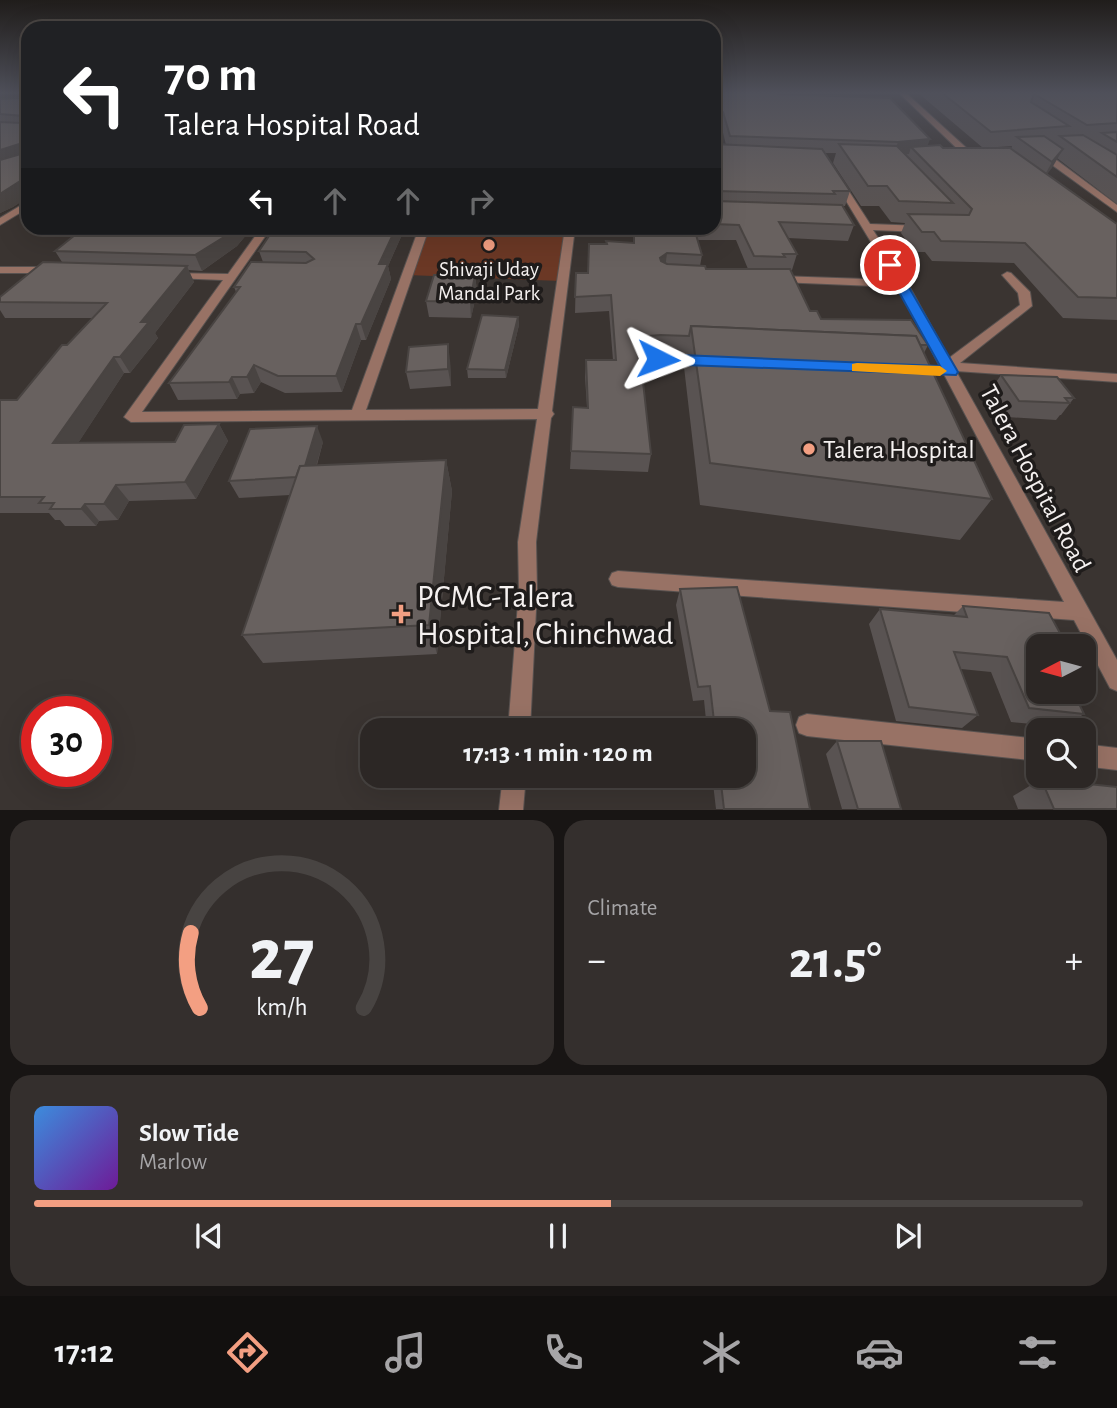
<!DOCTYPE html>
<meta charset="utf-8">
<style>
:root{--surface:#2c2725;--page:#342f2d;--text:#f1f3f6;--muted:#a6a5a7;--line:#484442;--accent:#f39f82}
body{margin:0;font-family:"Alegreya Sans",sans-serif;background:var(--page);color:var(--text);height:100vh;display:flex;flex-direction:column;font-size:26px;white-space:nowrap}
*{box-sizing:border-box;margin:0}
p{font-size:23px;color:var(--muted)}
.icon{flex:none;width:38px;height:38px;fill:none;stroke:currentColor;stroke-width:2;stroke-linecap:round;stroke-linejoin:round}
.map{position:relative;height:810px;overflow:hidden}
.drawer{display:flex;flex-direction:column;gap:10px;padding:10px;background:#181514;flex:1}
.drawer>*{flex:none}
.banner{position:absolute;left:21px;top:21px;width:700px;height:214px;border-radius:21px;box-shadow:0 7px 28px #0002,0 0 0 2px var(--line);background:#202124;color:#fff;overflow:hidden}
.needle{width:46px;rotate:264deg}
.fabs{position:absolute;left:1026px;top:634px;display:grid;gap:14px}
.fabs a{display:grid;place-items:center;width:70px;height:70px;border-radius:14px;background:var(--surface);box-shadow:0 7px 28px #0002,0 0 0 2px var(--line);font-size:35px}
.speed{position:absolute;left:21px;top:696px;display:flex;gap:14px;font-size:35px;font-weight:700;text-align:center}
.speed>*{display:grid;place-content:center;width:91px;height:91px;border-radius:50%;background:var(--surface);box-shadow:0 7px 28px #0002,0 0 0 2px var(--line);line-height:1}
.speed .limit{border:10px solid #d22;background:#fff;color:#111}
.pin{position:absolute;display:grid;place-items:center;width:60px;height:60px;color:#fff;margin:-30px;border:4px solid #fff;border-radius:50%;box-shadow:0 2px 7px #0007}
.me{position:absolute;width:77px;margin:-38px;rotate:93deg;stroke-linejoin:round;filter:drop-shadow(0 0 5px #0008)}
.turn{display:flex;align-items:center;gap:24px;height:147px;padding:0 28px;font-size:32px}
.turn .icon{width:91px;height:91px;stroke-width:2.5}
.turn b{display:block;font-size:49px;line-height:60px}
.lanes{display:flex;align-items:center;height:66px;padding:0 28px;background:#0003;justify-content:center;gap:35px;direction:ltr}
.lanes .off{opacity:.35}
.big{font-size:52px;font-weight:700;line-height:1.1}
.drawer .card{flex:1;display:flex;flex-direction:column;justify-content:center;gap:10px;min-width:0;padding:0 24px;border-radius:21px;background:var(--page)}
.drawer .dial{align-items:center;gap:0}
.dial svg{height:182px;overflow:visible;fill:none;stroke:var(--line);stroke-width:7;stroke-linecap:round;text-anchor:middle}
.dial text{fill:var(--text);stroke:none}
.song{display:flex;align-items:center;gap:21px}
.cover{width:84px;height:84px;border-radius:10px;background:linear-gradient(135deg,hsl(210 70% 55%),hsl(280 70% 35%))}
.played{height:7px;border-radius:4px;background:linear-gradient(90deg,var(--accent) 55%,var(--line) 55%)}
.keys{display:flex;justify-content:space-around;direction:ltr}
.heat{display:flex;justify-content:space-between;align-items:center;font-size:38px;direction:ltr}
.drawer .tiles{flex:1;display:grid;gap:10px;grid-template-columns:1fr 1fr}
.card:last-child{grid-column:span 2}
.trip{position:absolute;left:360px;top:718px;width:396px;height:70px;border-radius:21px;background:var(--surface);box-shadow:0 7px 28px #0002,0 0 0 2px var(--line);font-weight:700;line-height:70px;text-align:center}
.menu{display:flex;height:112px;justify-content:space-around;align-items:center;background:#12100f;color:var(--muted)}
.menu .icon{width:49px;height:49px}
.menu .selected{color:var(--accent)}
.menu b{font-size:32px;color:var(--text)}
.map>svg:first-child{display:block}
</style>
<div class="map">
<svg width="1117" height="810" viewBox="0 0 1117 810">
<rect width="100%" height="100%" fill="#3a3431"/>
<path fill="#6b3825" d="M427 228H570L561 281 407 275Z"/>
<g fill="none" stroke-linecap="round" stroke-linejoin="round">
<defs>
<g id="street">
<path d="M898 92H905L973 154V158H967Z"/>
<path d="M714 123 718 125 725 156 718 154 714 139Z"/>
<path d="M1037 150H1043L1117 205V212L1037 154Z"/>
<path d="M835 179H841L870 224 922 226 927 229 922 232 873 230 908 284 949 358 1020 305 1018 293 1002 275 1007 272 1011 273 1030 292 1032 306 960 363 1117 374V382L956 371 1117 660V691L1110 688 1074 620 618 587 612 585 609 579 612 573 618 571 1064 602 898 287 779 282 774 279 779 276 894 280 834 181Z"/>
<path d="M28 201V208L0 225V218Z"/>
<path d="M261 228H271L142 412 352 410 419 228H429L366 410 538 409 565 228H575L552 411 554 414 551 418 536 542 537 590 530 730H508L519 590 518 542 537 419 131 422 124 417 223 280 173 278 169 277V273L228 274Z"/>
<path d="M0 267H51L56 270 51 273H0Z"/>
<path d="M658 355 704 357 710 361 704 365 653 362 652 359 653 356Z"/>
<path d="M807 714 1038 739V761L807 736 799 733 796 725 799 717Z"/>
<path d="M1083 744 1117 748V770L1083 766Z"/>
<path d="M503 775H526L523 810H499Z"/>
</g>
</defs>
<use href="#street" stroke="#585250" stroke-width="2"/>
<use href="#street" fill="#987265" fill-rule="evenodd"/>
</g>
<g fill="#595352" fill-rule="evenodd">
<path d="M714 92 778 94 927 146 943 148 1011 149 1012 146 983 148 917 92H1117V204L1057 158 1047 174 1117 224V320L1063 318 1014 263 932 261 925 252H914L901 233 905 223 891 222 879 206H861L833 163 836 153H825L850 191 845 206H842L854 225 848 241 788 238 797 254 792 270H791L810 311 821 319 928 345 924 353 992 499 960 540 700 505 684 367 686 353 658 352 640 354 651 454 648 472 570 469 571 451 587 407 585 377 586 360H613L609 311 575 313 576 273H588L606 244 633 243V228H714ZM714 122 721 124 726 145 714 144ZM698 240H736L748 269H706L700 266 702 255Z"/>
<path d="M0 99 28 100V197L13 207 0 213Z"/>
<path d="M129 228H252L237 246 202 271 188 270 194 282 155 333 158 338 130 373H124L78 443 175 442 219 424 228 441 196 499 129 501 118 520 99 521 96 526H65L60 520H55L49 513H0V400H17L92 318H5L0 310V297L62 262 55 251 121 235Z"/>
<path d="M281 228H405L388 266 391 279 366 340H361L342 392 285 393 261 382 254 393 240 394 237 399 178 400 169 383 236 292 234 287 263 262 259 251 282 233Z"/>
<path d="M475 275 477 291 471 318 429 317 426 301Z"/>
<path d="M518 317 519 325 506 378H468L467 369Z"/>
<path d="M450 360 451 386 410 389 406 372Z"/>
<path d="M1001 375 1074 398 1061 415H1060L1056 420 1007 417 990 391Z"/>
<path d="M323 442 317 465 446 460 452 491 437 654 263 663 242 635 290 495 239 498 229 481Z"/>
<path d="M680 589 770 711 810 809H716L712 775H744V730H707L704 700 693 701 676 605Z"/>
<path d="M963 606 1038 646 1084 714 1064 727 1011 722 991 672 961 669 978 715 962 728 896 721 869 624 880 609 954 615Z"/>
<path d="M837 741 901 809H842L826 754Z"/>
<path d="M1041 779 1117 809H1018L1013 796Z"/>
</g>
<g fill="#494442">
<path d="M930 139 925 153 911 147 909 154 893 155 898 142Z"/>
<path d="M19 144 27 158 0 167V150Z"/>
<path d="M1063 149 1052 168 1041 182 1052 162Z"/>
<path d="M28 176V197L13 207 0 213V194Z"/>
<path d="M235 228H252L237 246 202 271 195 255Z"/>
<path d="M396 228H405L388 266 391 279 366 340 361 324 379 264Z"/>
<path d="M667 253 665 269 660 258Z"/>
<path d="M187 266 194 282 155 333 158 338 130 373 120 357 141 322Z"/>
<path d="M475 275 477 291 471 318 470 302Z"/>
<path d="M518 317 519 325 506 378 505 370Z"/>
<path d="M356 324 361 340 342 392 336 376Z"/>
<path d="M448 344 450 360 451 386 448 369Z"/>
<path d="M114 357 124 373 67 460 53 443Z"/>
<path d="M254 365 261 382 254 393 247 377Z"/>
<path d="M232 377 240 394 237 399 229 382Z"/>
<path d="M219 424 228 441 196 499 185 482Z"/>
<path d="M317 426 323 442 308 494 301 477Z"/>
<path d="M446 460 452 491 437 654 429 625Z"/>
<path d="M116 485 129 501 118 520 104 504Z"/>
<path d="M85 504 99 521 96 526 81 509Z"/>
</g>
<g fill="#68615f" stroke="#494442" stroke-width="2">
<path d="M714 92H776L778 94 890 98 930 139 898 142 730 136 723 112 714 109Z"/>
<path d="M941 92H1117V123L1087 125 1034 94 1031 102 1069 126 991 132Z"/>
<path d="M19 98 28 100V176L0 194V160L21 154 23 146 19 144 0 150V122L21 123 23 116 0 114V99Z"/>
<path d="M714 110V144L822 149 850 191H833L835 194 717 191 715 201 842 205 854 225 779 222 797 254H783L785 257 754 256 739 225 714 224Z"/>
<path d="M1117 132V142L1102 133Z"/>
<path d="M1083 135 1117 155V177L1060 136Z"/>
<path d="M1044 136 1063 149 1052 162 1017 137Z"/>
<path d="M839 144 897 146 953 203 899 201 887 186H868Z"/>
<path d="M940 145 943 148H1010L1117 224V298L1078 297 1025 243 941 241 934 232H922L908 214 969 215 972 209 911 147Z"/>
<path d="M129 228H235L232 232 195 255 55 251 75 235H121Z"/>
<path d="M333 228H396L379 264H388L361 324H356L336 376H278L254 365 247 377H232L229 382 169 383 240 287H234L251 262 306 263 314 259 306 252 259 251 271 233H327Z"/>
<path d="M634 228H694L702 255 667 253 660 258 661 261 667 264 705 266 706 269H790L810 311H817L821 319 911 320 928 345H920L916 336 691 326 689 336 660 335 638 337 651 454 571 451 573 407 588 408 586 360H616L611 295 575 297 576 273H588L589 244H607L606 241 634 243Z"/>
<path d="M43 262 187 266 141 322H149L120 357H114L53 443 175 442 184 425 219 424 185 482 116 485 104 504H85L81 509H50L54 503H39L44 497H0V400H17L62 345H67L107 303 0 302V297Z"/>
<path d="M434 275H475L470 302 426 301Z"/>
<path d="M482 315 518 317 505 370 467 369Z"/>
<path d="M691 326 916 336 992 499 710 463Z"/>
<path d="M448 344V369L406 372 409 347Z"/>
<path d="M1001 375 1057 377 1074 398H1065L1069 403 1019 401Z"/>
<path d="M317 426 305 466H300L296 477 229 481 250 429Z"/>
<path d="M446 460 429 625 242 635 300 466Z"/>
<path d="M737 587 770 711 790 712 810 809H724L720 775H744V730H715L710 686 698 687 680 589Z"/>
<path d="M963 606 1049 613 1067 646H1038V691H1073L1084 714 1029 708 1007 657 954 652 978 715 909 707 880 609 967 617Z"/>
<path d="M837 741H881L901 809H858Z"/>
<path d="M1041 779 1117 787V809H1054Z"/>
</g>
<linearGradient id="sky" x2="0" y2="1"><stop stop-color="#201d1b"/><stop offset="0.45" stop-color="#4f505a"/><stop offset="1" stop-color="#4f505a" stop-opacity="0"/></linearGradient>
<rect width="1117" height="206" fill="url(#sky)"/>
<path fill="#1a73e8" stroke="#114b97" stroke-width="2" d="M890 261 896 265 958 372 956 375 658 364 650 359 658 354 940 366 884 265Z"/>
<path fill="#f59e0b" d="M857 363 940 366 947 371 940 376 852 371V364Z"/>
<g fill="#f39f82" stroke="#1f1c1b" stroke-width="2.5">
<circle cx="489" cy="245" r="7"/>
<circle cx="809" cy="449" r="7"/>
<path d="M397.5 603.5h7v7h7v7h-7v7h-7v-7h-7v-7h7z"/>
</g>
<g text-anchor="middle" stroke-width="7" stroke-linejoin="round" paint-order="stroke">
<g font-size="21" fill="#f5f1f0" stroke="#1f1c1b">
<text x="489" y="276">Shivaji Uday<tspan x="489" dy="24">Mandal Park</tspan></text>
</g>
<g font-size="26" fill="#f5f1f0" stroke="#1f1c1b" text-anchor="start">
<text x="823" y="458">Talera Hospital</text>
</g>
<g font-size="26" fill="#f5f1f0" stroke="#1f1c1b">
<text transform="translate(1036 478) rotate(62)" y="9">Talera Hospital Road</text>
</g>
<g font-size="32" fill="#f5f1f0" stroke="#1f1c1b" text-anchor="start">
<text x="417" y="607">PCMC-Talera<tspan x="417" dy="37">Hospital, Chinchwad</tspan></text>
</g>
</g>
</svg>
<div class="fabs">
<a><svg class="needle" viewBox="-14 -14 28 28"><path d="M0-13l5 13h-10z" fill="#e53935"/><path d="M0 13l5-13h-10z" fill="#a6a5a7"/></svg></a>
<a><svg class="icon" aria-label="search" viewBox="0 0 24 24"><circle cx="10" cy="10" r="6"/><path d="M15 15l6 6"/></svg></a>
</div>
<div class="speed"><div class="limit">30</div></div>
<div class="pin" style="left:890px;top:265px;background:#d93025"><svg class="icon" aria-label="arrive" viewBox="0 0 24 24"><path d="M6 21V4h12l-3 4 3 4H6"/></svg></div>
<svg class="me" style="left:658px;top:359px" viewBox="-20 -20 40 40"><path d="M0-17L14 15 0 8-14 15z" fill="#1a73e8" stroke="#fff" stroke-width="4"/></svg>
<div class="trip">17:13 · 1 min · 120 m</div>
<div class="banner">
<div class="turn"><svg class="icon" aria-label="left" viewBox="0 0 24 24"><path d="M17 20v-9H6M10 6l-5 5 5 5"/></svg><div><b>70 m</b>Talera Hospital Road</div></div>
<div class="lanes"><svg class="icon" aria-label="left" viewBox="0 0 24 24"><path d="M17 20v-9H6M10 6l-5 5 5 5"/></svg><svg class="icon off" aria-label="ahead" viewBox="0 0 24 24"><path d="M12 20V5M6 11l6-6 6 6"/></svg><svg class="icon off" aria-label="ahead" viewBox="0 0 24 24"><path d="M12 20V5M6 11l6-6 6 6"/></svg><svg class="icon off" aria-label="right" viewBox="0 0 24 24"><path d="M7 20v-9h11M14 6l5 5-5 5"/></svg></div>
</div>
</div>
<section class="drawer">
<div class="tiles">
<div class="card dial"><svg viewBox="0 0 100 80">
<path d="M14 69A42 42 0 1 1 86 69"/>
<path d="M14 69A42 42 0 0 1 10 36" stroke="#f39f82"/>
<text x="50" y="56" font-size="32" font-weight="700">27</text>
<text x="50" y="72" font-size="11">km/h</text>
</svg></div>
<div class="card"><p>Climate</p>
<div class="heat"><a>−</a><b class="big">21.5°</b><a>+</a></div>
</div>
<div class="card">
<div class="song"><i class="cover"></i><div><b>Slow Tide</b><p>Marlow</p></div></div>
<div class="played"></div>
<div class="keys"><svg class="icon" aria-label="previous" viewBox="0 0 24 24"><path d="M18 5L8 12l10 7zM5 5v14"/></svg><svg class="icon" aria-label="pause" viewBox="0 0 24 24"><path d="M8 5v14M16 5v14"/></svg><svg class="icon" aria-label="next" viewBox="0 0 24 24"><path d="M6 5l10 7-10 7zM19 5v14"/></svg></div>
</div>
</div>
</section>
<nav class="menu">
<b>17:12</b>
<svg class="icon selected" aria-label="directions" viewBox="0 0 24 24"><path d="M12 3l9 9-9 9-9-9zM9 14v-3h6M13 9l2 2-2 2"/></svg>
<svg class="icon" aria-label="music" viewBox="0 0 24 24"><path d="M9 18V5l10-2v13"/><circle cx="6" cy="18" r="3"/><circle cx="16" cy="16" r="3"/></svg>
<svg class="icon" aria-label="phone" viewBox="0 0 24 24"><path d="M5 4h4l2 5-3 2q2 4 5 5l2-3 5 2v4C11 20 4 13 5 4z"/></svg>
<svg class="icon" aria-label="climate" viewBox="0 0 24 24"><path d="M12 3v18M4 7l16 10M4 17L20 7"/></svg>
<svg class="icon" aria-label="car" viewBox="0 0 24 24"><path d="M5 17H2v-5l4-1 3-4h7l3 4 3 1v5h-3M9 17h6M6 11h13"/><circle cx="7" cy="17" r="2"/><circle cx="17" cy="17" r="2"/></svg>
<svg class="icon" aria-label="filters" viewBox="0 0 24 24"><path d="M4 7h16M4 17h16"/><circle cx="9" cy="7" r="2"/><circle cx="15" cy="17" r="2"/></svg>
</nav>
